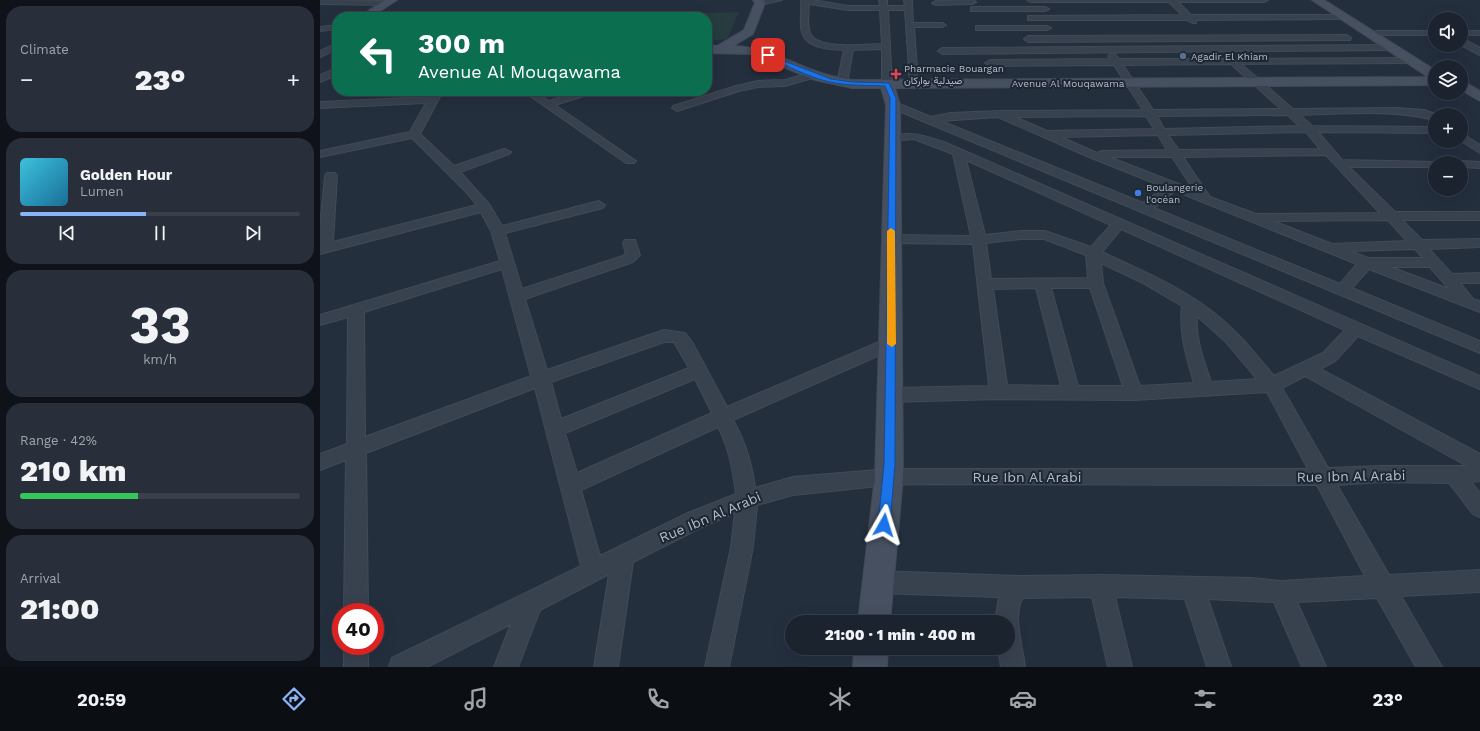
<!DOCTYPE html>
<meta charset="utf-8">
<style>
:root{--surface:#1b232e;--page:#282f3a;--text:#f1f3f6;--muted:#a0a4aa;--line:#39404a;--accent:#8ab4f8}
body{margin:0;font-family:"Work Sans",Vazirmatn,sans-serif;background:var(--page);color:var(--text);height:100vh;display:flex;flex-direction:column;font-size:15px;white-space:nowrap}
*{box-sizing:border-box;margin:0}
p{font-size:13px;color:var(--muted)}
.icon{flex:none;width:22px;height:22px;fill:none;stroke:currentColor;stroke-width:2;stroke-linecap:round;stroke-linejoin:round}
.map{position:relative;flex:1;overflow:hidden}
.panel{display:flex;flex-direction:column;gap:6px;padding:6px;background:#0f1319;width:320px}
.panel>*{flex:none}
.top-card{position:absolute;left:12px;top:12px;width:380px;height:84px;border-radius:16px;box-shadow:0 4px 16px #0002,0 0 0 1px var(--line);background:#0b6e4f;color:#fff;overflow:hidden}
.controls{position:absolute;left:1108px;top:12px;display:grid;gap:8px}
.controls a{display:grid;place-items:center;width:40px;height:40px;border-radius:50%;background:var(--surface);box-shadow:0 4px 16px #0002,0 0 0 1px var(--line);font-size:20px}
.speed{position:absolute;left:12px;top:603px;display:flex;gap:8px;font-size:20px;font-weight:700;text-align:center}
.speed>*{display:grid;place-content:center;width:52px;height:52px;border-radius:50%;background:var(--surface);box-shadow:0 4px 16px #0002,0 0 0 1px var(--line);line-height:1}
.speed .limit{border:6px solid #d22;background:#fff;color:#111}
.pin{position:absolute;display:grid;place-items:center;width:34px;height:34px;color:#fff;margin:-17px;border-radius:8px;box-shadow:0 2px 6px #0006}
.me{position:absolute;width:44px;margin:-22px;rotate:6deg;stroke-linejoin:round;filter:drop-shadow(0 0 3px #0008)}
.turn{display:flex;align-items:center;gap:14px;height:84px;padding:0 20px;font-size:18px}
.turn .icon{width:52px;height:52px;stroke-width:2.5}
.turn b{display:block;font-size:28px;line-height:34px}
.big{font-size:30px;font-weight:800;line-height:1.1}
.panel .card{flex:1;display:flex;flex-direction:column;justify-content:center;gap:6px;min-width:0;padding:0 14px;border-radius:16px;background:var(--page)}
.panel .dial{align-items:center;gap:0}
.dial b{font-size:52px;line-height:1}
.song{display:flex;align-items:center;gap:12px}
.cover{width:48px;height:48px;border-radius:6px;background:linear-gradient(135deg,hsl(190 70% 55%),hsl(200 70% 35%))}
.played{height:4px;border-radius:2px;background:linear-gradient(90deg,var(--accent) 45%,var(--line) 45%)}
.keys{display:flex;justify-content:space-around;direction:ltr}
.heat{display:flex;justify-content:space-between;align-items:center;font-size:22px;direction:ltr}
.charge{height:6px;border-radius:3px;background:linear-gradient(90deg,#34c759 42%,var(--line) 0)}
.trip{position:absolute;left:465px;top:615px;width:230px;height:40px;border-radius:20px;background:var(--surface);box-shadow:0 4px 16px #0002,0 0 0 1px var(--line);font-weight:800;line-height:40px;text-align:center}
.tab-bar{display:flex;height:64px;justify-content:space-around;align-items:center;background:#0b0e12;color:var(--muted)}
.tab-bar .icon{width:28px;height:28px}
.tab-bar .on{color:var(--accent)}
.tab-bar b{font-size:18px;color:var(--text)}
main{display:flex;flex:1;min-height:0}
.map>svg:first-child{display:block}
</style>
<main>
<section class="panel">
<div class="card"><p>Climate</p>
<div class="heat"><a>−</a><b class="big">23°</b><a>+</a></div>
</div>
<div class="card">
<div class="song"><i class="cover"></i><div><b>Golden Hour</b><p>Lumen</p></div></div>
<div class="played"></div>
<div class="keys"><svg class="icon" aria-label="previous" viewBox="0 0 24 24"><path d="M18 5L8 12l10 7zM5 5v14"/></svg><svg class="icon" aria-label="pause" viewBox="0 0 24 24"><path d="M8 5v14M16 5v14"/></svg><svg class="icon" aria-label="next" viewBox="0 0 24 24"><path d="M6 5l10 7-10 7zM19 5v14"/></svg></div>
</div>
<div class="card dial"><b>33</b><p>km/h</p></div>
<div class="card"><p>Range · 42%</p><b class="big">210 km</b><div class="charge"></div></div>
<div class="card"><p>Arrival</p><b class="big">21:00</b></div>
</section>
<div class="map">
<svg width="1160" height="667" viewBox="0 0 1160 667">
<rect width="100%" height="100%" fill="#242f3e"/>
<path fill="#263c3f" d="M419 12 407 39 387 41V17H382L385 13Z"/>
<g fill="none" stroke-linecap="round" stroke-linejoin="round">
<defs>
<g id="street">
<path d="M0 0 67 1 71 3 67 5 0 4Z"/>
<path d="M445 0H462L440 5 436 3Z"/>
<path d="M481 0H493L528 6H560L559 0H567V6H585L584 0H592L593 23H622L626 25 622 27H594L598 83 596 85H590L585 10H568L572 84 567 87 562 84V49L533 50 527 83 522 86 517 83 524 50C508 49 484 49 481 28 480 19 482 9 481 0ZM489 4 528 10H560L562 44C546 44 501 50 491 35 486 27 489 13 489 4Z"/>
<path d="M644 0H653L656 2 652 4 616 5 612 3 616 1Z"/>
<path d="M707 0H948L944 2H858L871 15H1023L1027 17 1023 19 876 20V23H873L867 20H708V16L862 15 849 2H711Z"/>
<path d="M651 7H725L729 9 725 11H651Z"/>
<path d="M17 25V29L0 31V27Z"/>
<path d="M656 26H727L731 28 727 30H656Z"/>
<path d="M1056 31H1115V35H1059L1055 33Z"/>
<rect x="1141" y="31" width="19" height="4"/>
<path d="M1027 35 1031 38 1030 40 708 42 704 39 708 36Z"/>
<path d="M1141 38 1160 48V55L1141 45Z"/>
<path d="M17 43V49L0 57V51Z"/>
<path d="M1072 45 1076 48 1075 50 622 54 618 51 622 48Z"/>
<path d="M792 53 795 54 799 59H906V55L909 54 916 59 1094 58 1095 60 1091 63 921 64 973 109 1076 108 1104 110 1119 115H1115V120C1072 109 1024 114 980 115L992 126 1115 127V133L998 132 1022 160 1119 162 1120 163H1115V167H1029L1075 212H1160V220H1082L1102 240 1160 239V247L1109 249 1132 274 1160 273V283H1140L1153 299 1160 301V312L1049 269 1032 288 1160 341V353L569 107 568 105 573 102 577 103 611 117 631 113 679 111 823 110 794 65 670 66 665 63 670 60 790 59 788 56ZM911 64 961 109 833 110 803 65ZM968 115 979 126 844 129 837 116ZM826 116 834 129 727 131 695 117ZM678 117 769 157 844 187 823 203 621 121ZM986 132 1000 149 859 150 848 135ZM838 135 847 150 782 151 777 153 741 137ZM1006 155 1060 213 936 214 890 197 863 157ZM789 157H852L874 190ZM855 191 1037 264 1020 284 834 208ZM1068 220 1087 241 1012 244 953 221ZM1095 249 1103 258H1048L1030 251ZM1071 267H1110L1129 289Z"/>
<path d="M17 68V75L0 82V75Z"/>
<path d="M493 72 498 75 496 77 465 86 438 87 419 91 357 111 352 108 353 106 416 86 438 81 465 80Z"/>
<path d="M113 91H123L100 134 134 166 181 150 185 149 191 152 189 154 140 172 169 204 182 226 279 201 285 205 283 208 185 233 202 289 303 256 306 254 303 243 305 240H315L320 255 313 262 205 299 227 370 344 330 365 333 372 342 407 407 566 339 572 337 578 339 580 343 578 347 413 420C425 441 432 464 435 488L473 477 569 469H988L947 392 814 400 679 399 570 402 564 400 561 395 564 390 570 388 669 386 653 244 571 243 566 242 564 239 566 236 571 235 651 236 633 154 594 139 568 141 567 139 568 137C592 131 602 135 624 142L1160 376V389L1038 336 1015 361 1000 369 1160 454V481L1151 482 1160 493V517L1153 514 1129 483 1061 482 1017 485 1069 575 1160 570V592L1081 596 1122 667H1096L1057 598 977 602 1006 667H982L954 602 888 599 911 667H887L865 599 795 597 812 667H788L772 597 703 598C692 613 703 649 705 667H681L678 648H688V622H675L679 597 557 593 549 590 546 582 549 574 557 571 698 576 781 575 931 578 961 581 1045 576 997 485 611 484 569 485 473 495 437 505 433 547 409 667H385L411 547 415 513 382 527 313 562 298 667H274L289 574 220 610 198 667H174L191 624 107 667H69L72 658 261 566 215 388 46 453 48 612H24L26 460 0 470V454L27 444 28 317 0 325V315L180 261 171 231 161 212 0 254V227L5 176 7 173H15L17 176 13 242 157 205 146 192 92 138 0 157V151L90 132 106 103 0 108V102L110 97ZM646 160 791 225 771 247 725 231H701L665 235ZM801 229 1025 330 1003 353 954 376C937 356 921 335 900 318 866 289 822 271 782 252ZM701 239H724L766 255 768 278 671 279 666 243ZM781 263 821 282 862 306C859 335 866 355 874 383L820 386 783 283ZM182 269 211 376 45 437 44 312ZM716 288 741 386 687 385 673 289ZM731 288H770L803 386H758ZM877 316 906 342 937 379 891 382C884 361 875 339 877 316ZM344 342H354L369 368 241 419 231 382ZM985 376 1147 466H1061L1008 468 962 388ZM375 379 392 413 257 473 245 433ZM398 427C409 447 413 471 416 494L368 513 280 556 261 490Z"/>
<path d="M203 91H214L229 101 260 91H275L273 93 235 105 316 161 314 163H306Z"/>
<path d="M1141 133 1160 145V153L1141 141Z"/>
<path d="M1141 161 1160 162V168L1141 167V163H1136Z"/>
<rect x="24" y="646" width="24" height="21"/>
</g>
<g id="secondary">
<path d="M65 0H77L51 17H39Z"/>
<path d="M433 0H443L445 3 433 34 413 46C452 47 470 64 505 74 513 77 523 78 532 80L1108 77 992 0H1004L1115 70V85L575 88 580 105 583 477 570 622H538L555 477 566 105 561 88H532L495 80 431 54 387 53V45L397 46 424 30 435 3Z"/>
<path d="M1141 80 1160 91V101L1141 90Z"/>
<path d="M534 648H568L567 667H533Z"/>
</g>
</defs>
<use href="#street" stroke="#414a57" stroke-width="2"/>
<use href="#secondary" stroke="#414a57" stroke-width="2"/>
<use href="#street" fill="#38414e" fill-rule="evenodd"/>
<use href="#secondary" fill="#465061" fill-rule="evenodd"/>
</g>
<path fill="#1a73e8" stroke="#114b97" d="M446 54 511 79 532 82 569 83 576 98 575 464 570 525 568 529 564 530 560 529 558 525 564 464 570 98 565 86C547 85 528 86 510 82 488 77 467 66 446 56Z"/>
<path fill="#f59e0b" d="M571 228 575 231 576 344 572 347 567 344V231Z"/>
<circle fill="#5c6f8a" stroke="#1d2633" stroke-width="1.5" cx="863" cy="56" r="4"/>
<path fill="#e0444e" stroke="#1d2633" stroke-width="1.5" d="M574 68h4v4h4v4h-4v4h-4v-4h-4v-4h4z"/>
<circle fill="#3f7fe0" stroke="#1d2633" stroke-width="1.5" cx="818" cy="193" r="4"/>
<g text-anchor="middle" stroke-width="4" stroke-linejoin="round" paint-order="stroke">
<g font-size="10" fill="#b4bcc9" stroke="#1d2633" text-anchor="start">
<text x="871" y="60">Agadir El Khiam</text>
<text x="584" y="72">Pharmacie Bouargan<tspan x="584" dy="12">صيدلية بواركان</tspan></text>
<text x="826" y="191">Boulangerie<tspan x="826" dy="12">l'océan</tspan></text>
</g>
<g font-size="10" fill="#b4bcc9" stroke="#1d2633">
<text x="748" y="87">Avenue Al Mouqawama</text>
</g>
<g font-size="14" fill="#b4bcc9" stroke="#1d2633">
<text transform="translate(1031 476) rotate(-1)" y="5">Rue Ibn Al Arabi</text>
<text x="707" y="482">Rue Ibn Al Arabi</text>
<text transform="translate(390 517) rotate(-23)" y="5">Rue Ibn Al Arabi</text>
</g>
</g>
</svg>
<div class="controls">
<a><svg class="icon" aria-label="sound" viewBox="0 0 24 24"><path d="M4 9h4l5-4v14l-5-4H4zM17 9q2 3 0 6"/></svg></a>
<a><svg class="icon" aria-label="layers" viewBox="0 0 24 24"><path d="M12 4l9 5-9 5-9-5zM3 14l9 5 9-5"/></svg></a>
<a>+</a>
<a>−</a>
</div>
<div class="speed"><div class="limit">40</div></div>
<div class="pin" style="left:448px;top:55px;background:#d93025"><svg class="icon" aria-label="arrive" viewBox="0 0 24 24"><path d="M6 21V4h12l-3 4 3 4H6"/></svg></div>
<svg class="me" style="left:564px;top:525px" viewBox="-20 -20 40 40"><path d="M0-17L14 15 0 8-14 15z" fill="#1a73e8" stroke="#fff" stroke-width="4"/></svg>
<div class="trip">21:00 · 1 min · 400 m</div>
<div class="top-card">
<div class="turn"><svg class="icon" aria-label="left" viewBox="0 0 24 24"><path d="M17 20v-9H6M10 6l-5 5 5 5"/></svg><div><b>300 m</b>Avenue Al Mouqawama</div></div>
</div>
</div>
</main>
<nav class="tab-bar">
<b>20:59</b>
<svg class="icon on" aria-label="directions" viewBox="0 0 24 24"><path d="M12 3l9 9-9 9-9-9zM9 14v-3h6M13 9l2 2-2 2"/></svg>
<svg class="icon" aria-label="music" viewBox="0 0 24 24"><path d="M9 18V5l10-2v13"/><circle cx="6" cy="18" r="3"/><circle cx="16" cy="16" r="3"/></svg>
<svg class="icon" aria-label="phone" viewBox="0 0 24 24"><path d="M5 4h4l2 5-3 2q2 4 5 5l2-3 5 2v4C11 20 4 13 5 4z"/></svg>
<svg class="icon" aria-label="climate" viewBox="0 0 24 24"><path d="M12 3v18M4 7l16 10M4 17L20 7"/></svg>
<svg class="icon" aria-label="car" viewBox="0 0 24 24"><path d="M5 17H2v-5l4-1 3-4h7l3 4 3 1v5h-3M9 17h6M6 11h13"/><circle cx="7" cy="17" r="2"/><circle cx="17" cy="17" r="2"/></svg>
<svg class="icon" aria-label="filters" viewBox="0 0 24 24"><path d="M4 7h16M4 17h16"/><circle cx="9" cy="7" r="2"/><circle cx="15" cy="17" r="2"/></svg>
<b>23°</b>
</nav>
